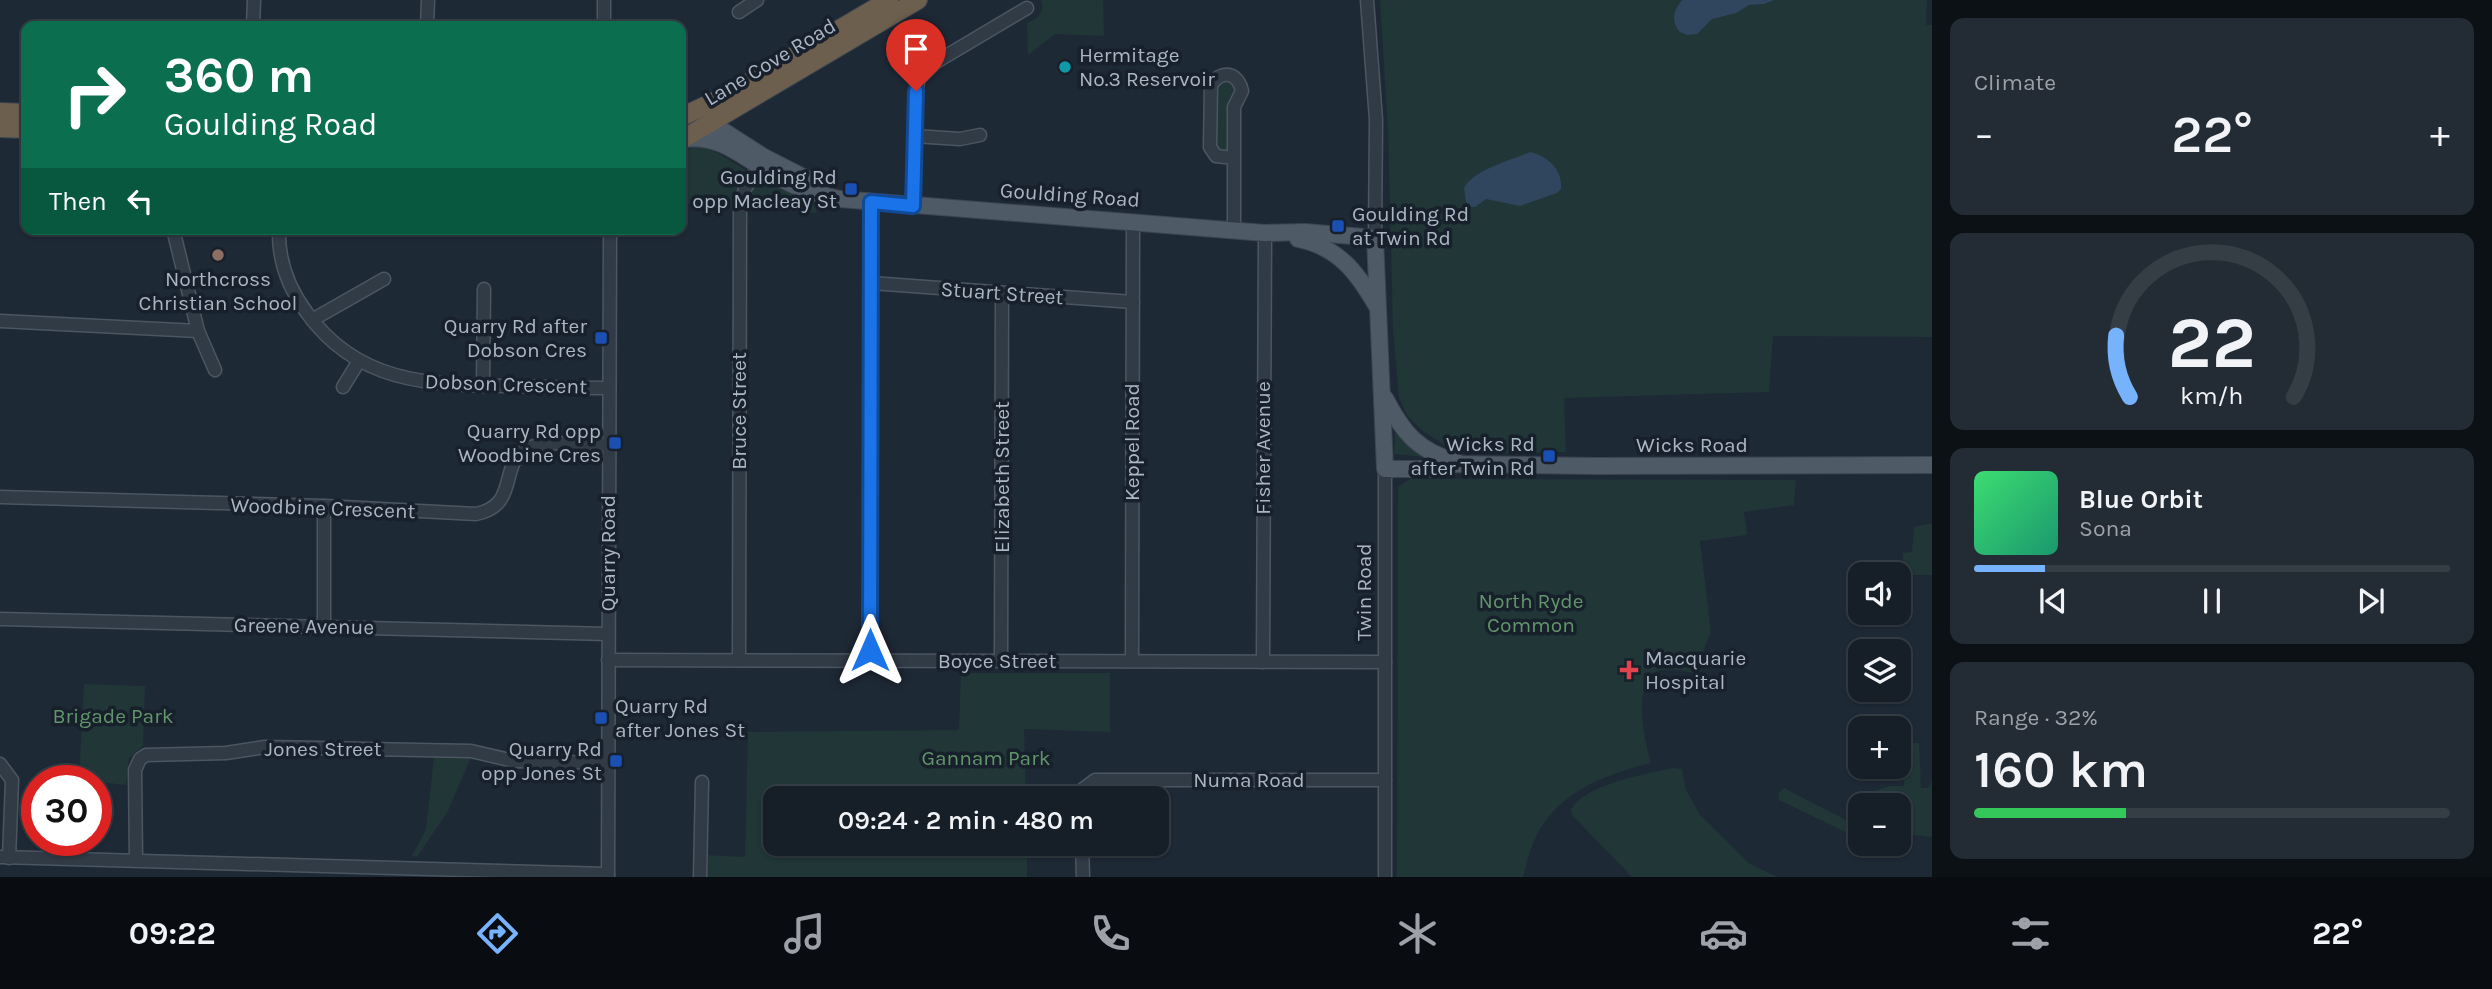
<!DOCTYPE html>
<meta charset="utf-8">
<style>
:root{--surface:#161f28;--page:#232c34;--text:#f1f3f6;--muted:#9ea2a8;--line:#353d45;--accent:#77b2fc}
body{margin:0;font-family:Karla,sans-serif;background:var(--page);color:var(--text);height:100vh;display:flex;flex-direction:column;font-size:26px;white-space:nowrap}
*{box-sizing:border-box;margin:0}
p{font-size:23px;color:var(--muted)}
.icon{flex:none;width:38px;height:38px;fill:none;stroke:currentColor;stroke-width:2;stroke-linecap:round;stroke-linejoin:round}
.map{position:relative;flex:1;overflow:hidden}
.sheet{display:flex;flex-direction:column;gap:18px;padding:18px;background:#0c1116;width:560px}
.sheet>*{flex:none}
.banner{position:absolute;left:21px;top:21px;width:665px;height:214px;border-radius:14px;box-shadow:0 2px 5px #0004,0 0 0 2px var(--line);background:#0b6e4f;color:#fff;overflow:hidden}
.tools{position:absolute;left:1848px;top:562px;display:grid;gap:14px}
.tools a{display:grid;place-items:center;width:63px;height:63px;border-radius:14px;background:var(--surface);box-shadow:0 2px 5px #0004,0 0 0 2px var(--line);font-size:35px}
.speed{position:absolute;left:21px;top:765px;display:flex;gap:14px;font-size:35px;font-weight:700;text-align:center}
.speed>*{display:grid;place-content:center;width:91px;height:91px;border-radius:50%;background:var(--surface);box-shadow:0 2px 5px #0004,0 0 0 2px var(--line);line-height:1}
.speed .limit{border:10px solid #d22;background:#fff;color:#111}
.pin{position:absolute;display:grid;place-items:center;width:60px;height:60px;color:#fff;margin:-72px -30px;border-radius:50% 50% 50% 0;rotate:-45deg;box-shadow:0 0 7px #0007}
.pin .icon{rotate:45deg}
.me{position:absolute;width:77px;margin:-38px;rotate:0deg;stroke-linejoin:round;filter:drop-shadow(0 0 5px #0008)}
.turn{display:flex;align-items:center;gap:24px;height:147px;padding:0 28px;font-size:32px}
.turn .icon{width:91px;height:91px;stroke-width:2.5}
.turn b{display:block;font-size:49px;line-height:60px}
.then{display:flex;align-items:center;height:66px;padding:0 28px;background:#0003;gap:14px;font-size:26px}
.big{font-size:52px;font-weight:600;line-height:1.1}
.sheet .tile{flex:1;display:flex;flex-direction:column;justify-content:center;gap:10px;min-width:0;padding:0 24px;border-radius:14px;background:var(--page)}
.sheet .dial{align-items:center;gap:0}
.dial svg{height:182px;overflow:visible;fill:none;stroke:var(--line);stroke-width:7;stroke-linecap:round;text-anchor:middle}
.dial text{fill:var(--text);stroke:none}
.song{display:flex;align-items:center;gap:21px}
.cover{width:84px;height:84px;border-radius:10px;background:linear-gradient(135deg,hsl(140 70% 55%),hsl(160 70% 35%))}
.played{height:7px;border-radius:4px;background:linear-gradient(90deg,var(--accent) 15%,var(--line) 15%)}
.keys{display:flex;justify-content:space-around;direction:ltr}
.heat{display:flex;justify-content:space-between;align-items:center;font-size:38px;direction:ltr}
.charge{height:10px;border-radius:5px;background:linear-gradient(90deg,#34c759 32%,var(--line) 0)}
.trip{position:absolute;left:763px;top:786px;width:406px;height:70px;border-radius:14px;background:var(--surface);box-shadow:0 2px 5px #0004,0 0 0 2px var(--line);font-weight:600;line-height:70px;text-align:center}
.tab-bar{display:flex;height:112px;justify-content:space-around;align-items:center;background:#090c10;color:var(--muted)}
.tab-bar .icon{width:49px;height:49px}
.tab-bar .current{color:var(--accent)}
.tab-bar b{font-size:32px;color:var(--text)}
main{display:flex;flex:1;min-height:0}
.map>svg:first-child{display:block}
</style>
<main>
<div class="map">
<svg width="1932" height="877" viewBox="0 0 1932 877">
<rect width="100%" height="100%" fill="#1e2936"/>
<g fill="#203637">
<path d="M1041 0H1103L1104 36 1055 34 1028 55 1027 23C1038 19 1045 12 1041 0Z"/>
<path d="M1380 0H1927L1926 25H1932V337L1773 336 1769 392 1564 398 1566 452 1500 453 1443 444 1424 432 1408 417 1399 398 1393 329 1388 128Z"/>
<path d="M1224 77 1237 86 1230 152 1215 151 1213 89Z"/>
<path d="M703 144 767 183 818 204 816 213 681 203V152Z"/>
<path d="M1395 432 1425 457 1394 454Z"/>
<path d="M1410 479 1796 480 1794 505 1744 512 1747 535 1700 541 1711 632 1702 654 1700 674C1688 672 1666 666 1655 672 1632 685 1645 743 1651 763 1602 775 1551 795 1532 846 1528 856 1526 867 1523 877H1397L1398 487Z"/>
<path d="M1932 523V575H1903V553L1912 552 1914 527Z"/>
<path d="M961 673H1110V732L1024 729 1026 798H775V844H1027V877H705V855L745 857 748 732 959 730Z"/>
<path d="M84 684 145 686 143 746 129 758 126 785 79 780Z"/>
<path d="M1905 743H1919L1921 788H1928L1932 781V837L1899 833V805H1860V810V795L1890 786H1904Z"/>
<path d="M434 756 471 757 448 811 417 857 412 856 426 829Z"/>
<path d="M1673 768 1682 769 1686 790 1700 815 1750 864 1778 877H1632L1572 815 1571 810C1583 785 1648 773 1673 768Z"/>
<path d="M1784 788 1860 827V839L1779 800 1778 793Z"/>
</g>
<g fill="#30465e">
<path d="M1682 0H1774L1764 4 1749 5 1736 13 1712 19 1697 34 1687 35 1680 32C1670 21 1674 10 1682 0Z"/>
<path d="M1530 152C1548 156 1563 170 1561 189L1557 193 1520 206 1486 199 1475 207H1471L1466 202 1464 188C1474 169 1512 160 1530 152Z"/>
</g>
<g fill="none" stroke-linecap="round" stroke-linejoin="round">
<defs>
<g id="minor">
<path d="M1367 0 1376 120 1375 238"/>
<path d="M739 12 757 0"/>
<path d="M253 26 254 0"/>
<path d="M427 26 428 0"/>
<path d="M604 26V0"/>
<path d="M914 136 960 139 980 135"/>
<path d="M913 206 916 91 919 79 936 62 1027 8"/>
<path d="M173 229 198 331 215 370"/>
<path d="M279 229C278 260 289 289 307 313 357 383 429 385 507 386 541 387 575 388 608 388"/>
<path d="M1234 231V107L1242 91C1238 72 1221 69 1211 85L1210 147 1216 156 1234 158"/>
<path d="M871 283 1133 302"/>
<path d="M312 320 384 279"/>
<path d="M0 321 198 331"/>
<path d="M483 386 484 289"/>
<path d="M343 387 359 361"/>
<path d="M1385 469V877"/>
<path d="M0 497 324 506 476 514C522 505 496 460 531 447 550 440 586 445 608 445"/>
<path d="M0 619 608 634"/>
<path d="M324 626V506"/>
<path d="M870 659 871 202"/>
<path d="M608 660 1385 662"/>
<path d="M739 660 740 208 745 189 758 167"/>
<path d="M1001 660 1002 293"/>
<path d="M1132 661 1133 223"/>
<path d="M1263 662 1265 233"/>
<path d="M0 764 12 780 9 858"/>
<path d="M1081 798 1083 789 1095 780H1385"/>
<path d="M1082 844 1083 877"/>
<path d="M0 857 608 874"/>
<path d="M136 860 135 770 140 759 146 755 226 753 265 747 471 751 514 761 608 763"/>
<path d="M608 877 610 229"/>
<path d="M700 877 702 782"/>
</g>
<g id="major">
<path d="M711 123 764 157 813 182"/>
<path d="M681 140C719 131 747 161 779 178 797 188 819 195 840 199L1265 233 1305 232 1375 238 1385 469H1428L1453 465"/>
<path d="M1298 239C1338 247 1357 272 1376 305"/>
<path d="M1385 398C1403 433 1418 451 1457 462"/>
<path d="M1445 464 1594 466 1932 465"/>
</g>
<g id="highway">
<path d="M0 112 26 113"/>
<path d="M681 117 724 97 889 0"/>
<path d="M0 128 26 129"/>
<path d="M681 140 918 0"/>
</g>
</defs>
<use href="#minor" stroke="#4c5662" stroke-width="15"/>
<use href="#major" stroke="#3b4450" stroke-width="18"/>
<use href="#highway" stroke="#3c4651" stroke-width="20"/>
<use href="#minor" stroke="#313b46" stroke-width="12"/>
<use href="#major" stroke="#4f5a67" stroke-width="16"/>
<use href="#highway" stroke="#6d5f4e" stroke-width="18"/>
</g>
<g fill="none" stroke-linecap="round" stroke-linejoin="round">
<defs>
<path id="route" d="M870 650 871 202 913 206 916 91"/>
</defs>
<use href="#route" stroke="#114b97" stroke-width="18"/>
<use href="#route" stroke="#1a73e8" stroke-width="12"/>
</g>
<circle fill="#0f9aa8" stroke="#17202b" stroke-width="2.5" cx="1065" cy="67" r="7"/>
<g fill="#1a4fb4" stroke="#17202b" stroke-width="2.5">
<rect x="844" y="182" width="14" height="14" rx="3.5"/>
<rect x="1331" y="219" width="14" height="14" rx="3.5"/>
<rect x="594" y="331" width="14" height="14" rx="3.5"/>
<rect x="608" y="436" width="14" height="14" rx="3.5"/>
<rect x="1542" y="449" width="14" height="14" rx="3.5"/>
<rect x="594" y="711" width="14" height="14" rx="3.5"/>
<rect x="609" y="754" width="14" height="14" rx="3.5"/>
</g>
<circle fill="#8d6e63" stroke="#17202b" stroke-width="2.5" cx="218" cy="255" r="7"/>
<path fill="#e0444e" stroke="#17202b" stroke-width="2.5" d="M1625.5 659.5h7v7h7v7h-7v7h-7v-7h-7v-7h7z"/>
<g text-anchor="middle" stroke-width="7" stroke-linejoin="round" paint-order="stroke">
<g font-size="21" fill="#abb6c4" stroke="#17202b" text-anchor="end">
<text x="1079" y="62" text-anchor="start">Hermitage<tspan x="1079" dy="24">No.3 Reservoir</tspan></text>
<text x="837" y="184">Goulding Rd<tspan x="837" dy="24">opp Macleay St</tspan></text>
<text x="1352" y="221" text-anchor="start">Goulding Rd<tspan x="1352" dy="24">at Twin Rd</tspan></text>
<text x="218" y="286" text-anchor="middle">Northcross<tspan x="218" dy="24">Christian School</tspan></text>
<text x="587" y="333">Quarry Rd after<tspan x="587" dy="24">Dobson Cres</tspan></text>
<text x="601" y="438">Quarry Rd opp<tspan x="601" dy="24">Woodbine Cres</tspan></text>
<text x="1535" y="451">Wicks Rd<tspan x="1535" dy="24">after Twin Rd</tspan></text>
<text x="1645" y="665" text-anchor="start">Macquarie<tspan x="1645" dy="24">Hospital</tspan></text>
<text x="615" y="713" text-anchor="start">Quarry Rd<tspan x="615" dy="24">after Jones St</tspan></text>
<text x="602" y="756">Quarry Rd<tspan x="602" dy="24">opp Jones St</tspan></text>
</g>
<g font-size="21" fill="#abb6c4" stroke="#17202b">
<text transform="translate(770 62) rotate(-31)" y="7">Lane Cove Road</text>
<text transform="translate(1070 195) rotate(4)" y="7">Goulding Road</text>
<text transform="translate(1002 293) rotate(4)" y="7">Stuart Street</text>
<text transform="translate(506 384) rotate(2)" y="7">Dobson Crescent</text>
<text transform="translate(739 411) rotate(-90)" y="7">Bruce Street</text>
<text transform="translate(1132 442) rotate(-90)" y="7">Keppel Road</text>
<text x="1692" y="452">Wicks Road</text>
<text transform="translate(1263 448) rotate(-90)" y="7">Fisher Avenue</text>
<text transform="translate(1002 477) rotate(-90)" y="7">Elizabeth Street</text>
<text transform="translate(323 508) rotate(2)" y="7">Woodbine Crescent</text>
<text transform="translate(608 553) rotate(-90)" y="7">Quarry Road</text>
<text transform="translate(1364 592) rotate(-90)" y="7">Twin Road</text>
<text transform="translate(304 626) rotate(1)" y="7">Greene Avenue</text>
<text x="997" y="668">Boyce Street</text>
<text x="323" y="756">Jones Street</text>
<text x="1249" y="787">Numa Road</text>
</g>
<g font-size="21" fill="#62956b" stroke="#17202b">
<text x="1531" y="608">North Ryde<tspan x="1531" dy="24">Common</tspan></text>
<text x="113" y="723">Brigade Park</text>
<text x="986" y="765">Gannam Park</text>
</g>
</g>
</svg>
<div class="tools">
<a><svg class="icon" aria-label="sound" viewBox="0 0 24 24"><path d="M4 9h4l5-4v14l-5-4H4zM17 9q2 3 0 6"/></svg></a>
<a><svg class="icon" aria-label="layers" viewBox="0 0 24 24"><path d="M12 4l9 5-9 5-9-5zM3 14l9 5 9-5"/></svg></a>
<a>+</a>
<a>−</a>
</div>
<div class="speed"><div class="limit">30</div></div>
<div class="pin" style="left:916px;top:91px;background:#d93025"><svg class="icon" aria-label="arrive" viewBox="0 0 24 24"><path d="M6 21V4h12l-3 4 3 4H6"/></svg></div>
<svg class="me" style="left:870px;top:650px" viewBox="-20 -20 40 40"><path d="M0-17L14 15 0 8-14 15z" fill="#1a73e8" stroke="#fff" stroke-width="4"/></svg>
<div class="trip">09:24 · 2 min · 480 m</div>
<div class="banner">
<div class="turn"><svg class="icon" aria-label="right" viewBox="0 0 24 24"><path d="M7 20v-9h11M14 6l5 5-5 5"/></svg><div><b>360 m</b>Goulding Road</div></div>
<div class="then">Then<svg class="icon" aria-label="left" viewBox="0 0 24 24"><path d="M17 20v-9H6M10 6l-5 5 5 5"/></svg></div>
</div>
</div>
<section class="sheet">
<div class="tile"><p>Climate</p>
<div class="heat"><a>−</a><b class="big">22°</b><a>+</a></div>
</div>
<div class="tile dial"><svg viewBox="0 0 100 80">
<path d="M14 69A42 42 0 1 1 86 69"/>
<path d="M14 69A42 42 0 0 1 8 42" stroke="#77b2fc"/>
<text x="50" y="56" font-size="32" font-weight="700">22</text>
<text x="50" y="72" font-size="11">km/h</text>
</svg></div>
<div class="tile">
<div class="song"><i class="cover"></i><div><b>Blue Orbit</b><p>Sona</p></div></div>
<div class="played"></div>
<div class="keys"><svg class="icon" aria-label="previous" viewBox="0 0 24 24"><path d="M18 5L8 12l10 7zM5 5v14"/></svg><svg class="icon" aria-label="pause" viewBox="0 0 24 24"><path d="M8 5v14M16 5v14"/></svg><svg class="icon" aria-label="next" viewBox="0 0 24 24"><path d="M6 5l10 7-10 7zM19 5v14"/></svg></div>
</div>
<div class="tile"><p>Range · 32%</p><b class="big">160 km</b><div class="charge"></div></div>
</section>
</main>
<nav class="tab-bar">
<b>09:22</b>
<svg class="icon current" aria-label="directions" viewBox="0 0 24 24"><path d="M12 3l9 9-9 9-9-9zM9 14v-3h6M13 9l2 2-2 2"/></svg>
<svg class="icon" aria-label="music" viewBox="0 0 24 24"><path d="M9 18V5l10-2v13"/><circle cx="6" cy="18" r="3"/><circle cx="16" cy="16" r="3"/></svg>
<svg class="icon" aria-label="phone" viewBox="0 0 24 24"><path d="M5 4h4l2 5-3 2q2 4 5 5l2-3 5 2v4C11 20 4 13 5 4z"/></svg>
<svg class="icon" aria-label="climate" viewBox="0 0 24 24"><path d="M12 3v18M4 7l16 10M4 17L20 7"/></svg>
<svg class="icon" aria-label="car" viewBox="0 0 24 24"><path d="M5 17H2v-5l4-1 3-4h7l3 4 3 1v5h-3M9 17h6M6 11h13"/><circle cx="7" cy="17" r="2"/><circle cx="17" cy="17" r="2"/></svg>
<svg class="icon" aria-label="filters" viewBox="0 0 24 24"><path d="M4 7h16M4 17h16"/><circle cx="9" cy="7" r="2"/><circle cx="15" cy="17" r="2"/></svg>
<b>22°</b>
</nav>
